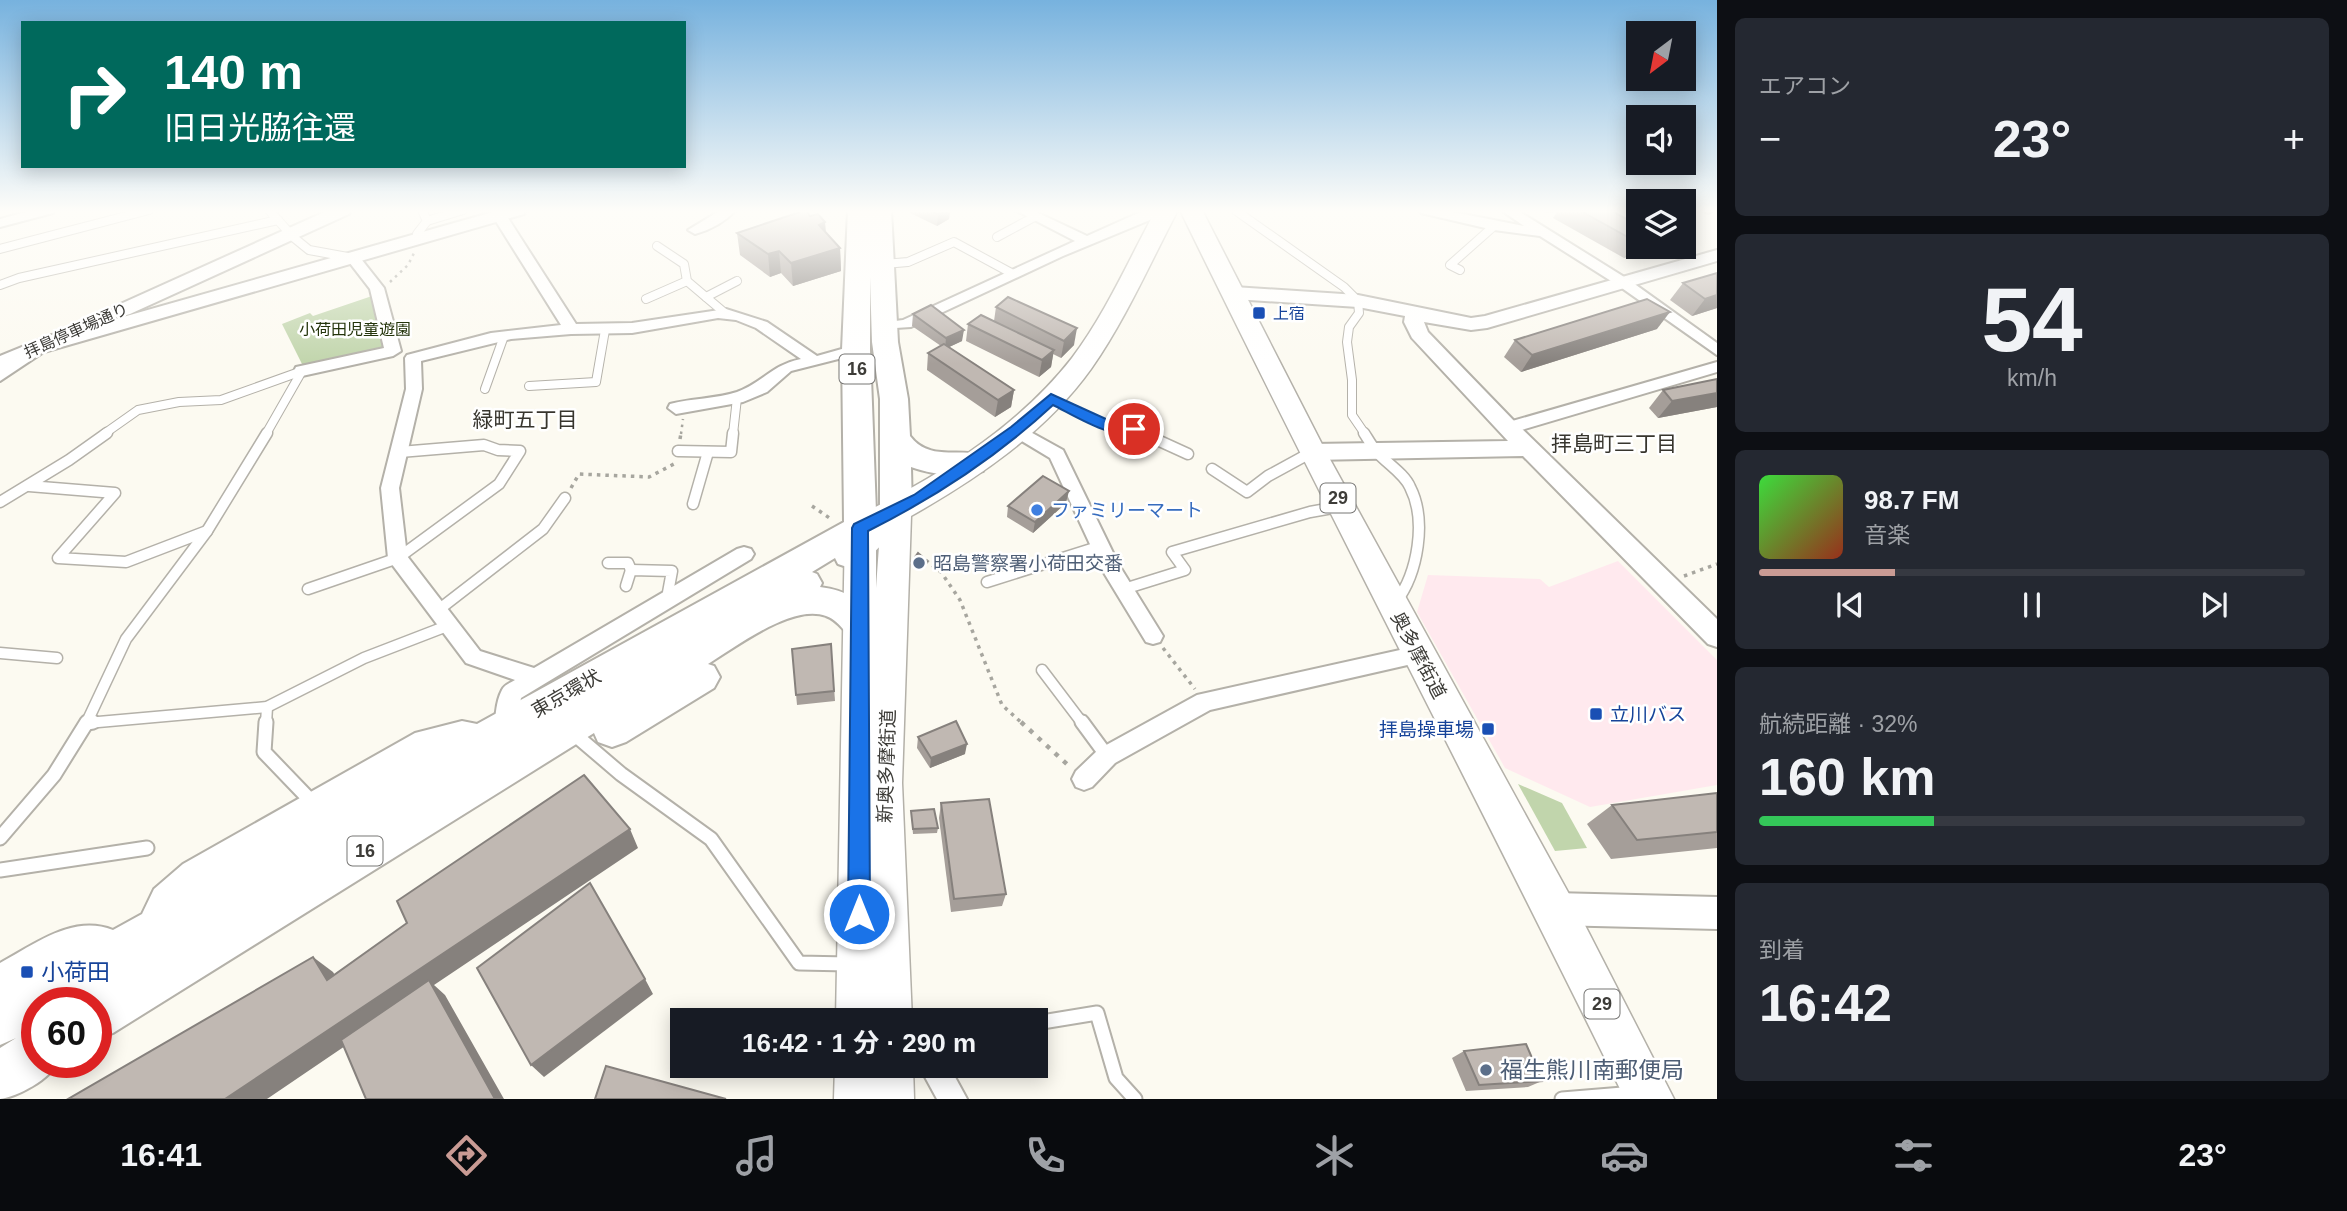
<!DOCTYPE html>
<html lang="ja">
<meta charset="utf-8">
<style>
:root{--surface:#171b24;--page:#242831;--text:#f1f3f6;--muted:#9ea1a6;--line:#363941;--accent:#c99b94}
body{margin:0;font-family:Helvetica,"Noto Sans JP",sans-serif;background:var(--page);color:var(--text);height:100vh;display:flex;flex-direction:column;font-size:26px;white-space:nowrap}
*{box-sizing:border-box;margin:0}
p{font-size:23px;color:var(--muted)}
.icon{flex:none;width:38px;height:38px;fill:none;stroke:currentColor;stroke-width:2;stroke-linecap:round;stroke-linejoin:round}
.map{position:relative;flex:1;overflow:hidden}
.drawer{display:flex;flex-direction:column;gap:18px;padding:18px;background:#0d0f14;width:630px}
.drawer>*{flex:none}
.guide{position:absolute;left:21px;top:21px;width:665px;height:147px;border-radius:0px;box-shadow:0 4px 18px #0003;background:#00695c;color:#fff;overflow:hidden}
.needle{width:46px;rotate:212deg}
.buttons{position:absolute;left:1626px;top:21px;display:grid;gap:14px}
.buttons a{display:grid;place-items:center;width:70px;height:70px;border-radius:0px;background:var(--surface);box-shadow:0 4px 18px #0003;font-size:35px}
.speed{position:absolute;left:21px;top:987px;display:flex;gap:14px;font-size:35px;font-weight:700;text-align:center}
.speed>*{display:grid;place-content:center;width:91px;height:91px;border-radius:50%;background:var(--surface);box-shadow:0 4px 18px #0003;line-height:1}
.speed .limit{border:10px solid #d22;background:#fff;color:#111}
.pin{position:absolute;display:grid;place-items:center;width:60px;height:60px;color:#fff;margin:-30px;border:4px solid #fff;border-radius:50%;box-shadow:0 2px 7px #0007}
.me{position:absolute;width:77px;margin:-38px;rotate:0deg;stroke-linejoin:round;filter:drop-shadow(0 0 5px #0008)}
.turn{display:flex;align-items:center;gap:24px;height:147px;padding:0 28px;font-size:32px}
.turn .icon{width:91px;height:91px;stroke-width:2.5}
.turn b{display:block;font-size:49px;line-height:60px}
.big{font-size:52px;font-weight:700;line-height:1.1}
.drawer .widget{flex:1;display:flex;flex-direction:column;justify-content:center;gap:10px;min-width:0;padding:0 24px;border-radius:10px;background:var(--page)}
.drawer .dial{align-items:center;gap:0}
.dial b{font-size:91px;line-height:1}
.song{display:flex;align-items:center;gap:21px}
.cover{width:84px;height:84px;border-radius:10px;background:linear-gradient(135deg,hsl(120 70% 55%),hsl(10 70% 35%))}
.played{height:7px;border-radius:4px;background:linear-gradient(90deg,var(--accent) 25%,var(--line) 25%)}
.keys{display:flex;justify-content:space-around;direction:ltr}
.heat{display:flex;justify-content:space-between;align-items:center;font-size:38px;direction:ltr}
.charge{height:10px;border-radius:5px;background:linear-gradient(90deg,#34c759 32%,var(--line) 0)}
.trip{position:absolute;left:670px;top:1008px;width:378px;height:70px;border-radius:0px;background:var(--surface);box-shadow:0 4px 18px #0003;font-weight:700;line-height:70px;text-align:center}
.menu{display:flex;height:112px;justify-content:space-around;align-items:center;background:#090b0e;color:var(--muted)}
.menu .icon{width:49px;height:49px}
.menu .active{color:var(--accent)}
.menu b{font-size:32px;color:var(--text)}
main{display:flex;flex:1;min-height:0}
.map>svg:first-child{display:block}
</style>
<main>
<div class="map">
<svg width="1717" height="1099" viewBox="0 0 1717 1099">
<rect width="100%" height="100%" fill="#fcfaf1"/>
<path fill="#ffe9ee" d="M1618 561 1717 660V785L1590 807 1505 768 1417 612 1428 575 1540 579 1549 587Z"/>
<g fill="#c1d5ac">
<path d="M372 296 390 346 380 351 304 368 282 324 310 313 313 316Z"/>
<path d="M1518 784 1562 803 1587 848 1555 851Z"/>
</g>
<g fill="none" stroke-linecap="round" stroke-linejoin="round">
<defs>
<g id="service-far2">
<path d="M269 210 293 237 309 250 353 258"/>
<path d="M1235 210 1344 287 1358 301 1359 313 1349 327 1347 342 1352 380V415L1365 434"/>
<path d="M427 221 463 210"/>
<path d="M997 237 1036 216"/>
<path d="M417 239V234L427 221 422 210"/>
<path d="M657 246 684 264 687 281 726 314"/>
<path d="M0 249 149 210"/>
<path d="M884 264 908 262 954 242 1013 274"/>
<path d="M1460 270 1450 265 1494 226"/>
<path d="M0 285 19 278 278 220"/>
<path d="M706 297 737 281"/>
<path d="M646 299 687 281"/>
<path d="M529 386 596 382 605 330"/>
<path d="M485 389 504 336"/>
<path d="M1051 399 1118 430 1134 429 1146 434"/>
<path d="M104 434 138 410 179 402 221 400 302 371"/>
<path d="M266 434 302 371"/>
<path d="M733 434 737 398"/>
</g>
<g id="service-far1">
<path d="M1142 433 1188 454"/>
<path d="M1364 433C1368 439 1371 445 1376 451 1386 463 1404 473 1410 487 1427 520 1418 573 1396 602"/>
<path d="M678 451 731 452 733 433"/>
<path d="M1212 469 1247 492 1268 476 1312 452"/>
<path d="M29 486 115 493 58 558 126 562 207 531"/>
<path d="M0 502 69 460 107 433"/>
<path d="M693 504 708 452"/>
<path d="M608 563H628L631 570"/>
<path d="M987 582 1101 546"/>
<path d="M626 586 631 570 672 571 667 598"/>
<path d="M308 589 398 558 499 484 520 451 498 450 484 445 400 452"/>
<path d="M1124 589 1185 570 1172 552 1310 512 1338 507"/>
<path d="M437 611 543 529 565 498"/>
<path d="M0 653 57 658"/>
<path d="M1042 670 1083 724"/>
<path d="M87 723 267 707 364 658 447 626"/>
<path d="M86 724 126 639 207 531 267 433"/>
<path d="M266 724 267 707"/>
</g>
<g id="service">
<path d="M266 722 264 752 313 803"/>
<path d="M1082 722 1107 756"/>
<path d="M87 723 93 722"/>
<path d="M580 739 621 774 711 839 799 963 848 964"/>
<path d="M0 838 54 775 87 722"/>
<path d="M0 870 147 848"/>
<path d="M1036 1023 1097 1013 1116 1078 1135 1099"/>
<path d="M1562 1099 1635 1093"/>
</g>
<g id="minor">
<path d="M33 210H55L53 213 0 227V219Z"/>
<path d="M721 210H736C725 222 710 230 695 234L688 230Z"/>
<path d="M1015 210H1032L1087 236 1145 210H1174L1063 256 911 327 880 329 877 326 880 323 903 320 1075 241Z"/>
<path d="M1419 210H1443L1524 226 1501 210H1517L1629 280 1717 343V355L1619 286 1540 236 1494 230 1421 213Z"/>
<path d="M499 211 506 215 576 324 632 323 726 309 767 322 817 356 856 345 864 350 862 353 791 371 767 392 743 402 676 414 668 408 670 404C692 398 716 399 737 392 764 382 771 365 801 359L756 328 736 320 718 318 632 333 571 334 511 339 421 361 422 389 399 488 407 556 480 651 534 668 737 549 744 547 751 549 754 554 751 559 521 698 514 735 506 738 498 735C493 724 496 701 502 690 504 685 510 683 515 680L466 663 391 563 388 558 381 488 406 389 405 358 407 355 491 333 561 325 492 215Z"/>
<path d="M353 254 358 255 384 288 401 351 393 356 302 376 296 375 294 371 296 367 384 348 370 289 346 258Z"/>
<path d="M42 341 48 343 50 346 48 349 0 381V368Z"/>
<path d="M1717 362V372L1508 434 1499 428 1502 424Z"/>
<path d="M1016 424 1063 450 1119 565 1163 636 1160 642 1153 644 1146 642 1101 568 1050 458 1010 434 1007 430Z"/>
<path d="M1418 646 1425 649 1429 655 1425 661 1210 710 1115 763 1092 787 1084 790 1076 787 1072 779 1076 771 1099 749 1197 695Z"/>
<path d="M919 1066H949L967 1099H937Z"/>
</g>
<g id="tertiary">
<path d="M329 210H351L349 214 130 314 123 316 113 310 116 306Z"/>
<path d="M500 210H526L524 214 44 352 0 369V356L51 335 63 334Z"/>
<path d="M1717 250V261L1487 328 1471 330 1424 322 1428 332 1516 423 1717 619V647L1708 644 1523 456 1312 460 1304 457 1301 452 1304 447 1312 444 1508 441 1412 338 1404 322 1405 316 1358 307 1234 299 1225 293 1234 287 1358 295 1471 318 1485 316Z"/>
<path d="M1554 893 1717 897V929L1554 925 1542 921 1538 909 1542 897Z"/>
</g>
<g id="primary">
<path d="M1156 210H1178C1150 263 1126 319 1091 369 1046 432 978 478 911 516L902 783 912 1020H836L845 528 849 520C931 481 1015 431 1072 358 1106 313 1129 259 1156 210ZM880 532 876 588V534Z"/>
<path d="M1180 210H1202L1326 452 1569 894 1674 1099H1625C1479 801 1325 508 1180 210Z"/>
<path d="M835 1066H913L914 1099H834Z"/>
</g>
<path id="trunk" d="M848 210H891L898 342 908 399 910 436C929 461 957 448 983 455L987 463 983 471C958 478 934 475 911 467L912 512 907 520 862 564 850 568 838 564 835 558 812 572 817 574 822 583 820 587C846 590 865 601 877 625L872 635C842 645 848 624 826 616 793 603 736 647 708 664L714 666 720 677 714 688 626 742 612 747 598 742 594 733 113 1033 96 1040V1003H37V1026L21 1035 37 1029V1062H57C51 1079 17 1097 0 1099V1048L16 1038 0 1045V963C35 944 73 914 113 930L142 914 154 889 183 864 415 733 462 721 477 724 844 522 842 350ZM870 277 872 342 880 399V508L876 512 870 350Z"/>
</defs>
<use href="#service-far2" stroke="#b4b1a9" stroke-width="10"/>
<use href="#service-far1" stroke="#b4b1a9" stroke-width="13"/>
<use href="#service" stroke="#b4b1a9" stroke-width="17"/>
<use href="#minor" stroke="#b4b1a9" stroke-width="4"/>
<use href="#tertiary" stroke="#b4b1a9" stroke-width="4"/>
<use href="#primary" stroke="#b4b1a9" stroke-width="3"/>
<use href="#trunk" stroke="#b4b1a9" stroke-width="4"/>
<g stroke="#a7a69f" stroke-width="2.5" stroke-dasharray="2.5 4.5" stroke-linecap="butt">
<path d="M390 282 408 265 414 253"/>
<path d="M681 434 683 419"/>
</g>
<g stroke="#a7a69f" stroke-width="3.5" stroke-dasharray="3.5 5" stroke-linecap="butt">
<path d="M680 439 681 433"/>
<path d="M571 488 579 474 649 477 674 464"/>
<path d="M812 506 831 519"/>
<path d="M919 555 941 572 960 600 1002 705 1023 724"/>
<path d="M1684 576 1717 564"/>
<path d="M1163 648 1195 689"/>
</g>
<path stroke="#a7a69f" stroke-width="4.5" stroke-dasharray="4.5 7" stroke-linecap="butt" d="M1021 722 1069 766"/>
<use href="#service-far2" stroke="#fff" stroke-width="8"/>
<use href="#service-far1" stroke="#fff" stroke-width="10"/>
<use href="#service" stroke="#fff" stroke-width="13"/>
<use href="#minor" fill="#fff" fill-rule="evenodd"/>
<use href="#tertiary" fill="#fff" fill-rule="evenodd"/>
<use href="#primary" fill="#fff" fill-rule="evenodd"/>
<use href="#trunk" fill="#fff" fill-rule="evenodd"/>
</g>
<g fill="#a59e99">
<path d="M904 210H950L949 219 937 226Z"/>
<path d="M1541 210H1610L1642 250 1624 258 1553 218 1558 211 1547 213Z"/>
<path d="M1697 210H1717L1708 215Z"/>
<path d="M810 216 825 222 826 233 840 248 841 271 793 286 781 273 770 277 740 255 737 233Z"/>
<path d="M1717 273V308L1692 316 1670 300 1683 283Z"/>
<path d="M996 307 1074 345 1061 358 1053 354 1051 367 1039 377 966 341 968 324 994 321Z"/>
<path d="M913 314 962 341 949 347 1014 390 1011 407 995 417 927 370 928 353 941 346 912 326Z"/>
<path d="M1657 329 1521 372 1504 357 1515 340Z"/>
<path d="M1717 379V407L1658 418 1649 408 1663 390Z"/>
<path d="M1066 503 1033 533 1007 517 1008 506Z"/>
<path d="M915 557 926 561V567L914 568Z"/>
<path d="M831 644 835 701 797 705 792 649Z"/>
<path d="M918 737 965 754 930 768 917 748Z"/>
<path d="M1717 793V848L1611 859 1587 824 1612 805Z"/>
<path d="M941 803 1006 894 1002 906 951 912 939 818Z"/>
<path d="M911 811 938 828 937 833 913 834Z"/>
<path d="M1464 1051 1542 1081 1528 1087 1466 1091 1452 1058Z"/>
</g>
<g fill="#86817d">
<path d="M946 210H950L949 219 937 226 938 214Z"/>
<path d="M1549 210H1558L1547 213Z"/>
<path d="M1712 210H1717V211L1708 215Z"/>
<path d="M825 222 826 244 819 225Z"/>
<path d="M1638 240V247H1644L1642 250 1624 258 1635 241Z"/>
<path d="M840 248 841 271 793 286 791 263Z"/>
<path d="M779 251 781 273 770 277 768 254Z"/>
<path d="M1717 295V308L1692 316 1705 299Z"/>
<path d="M1670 312 1657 329 1521 372 1532 355Z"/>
<path d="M1077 328 1074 345 1061 358 1064 341Z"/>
<path d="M964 330 962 341 945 349 946 338Z"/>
<path d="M1054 350 1051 367 1039 377 1042 360Z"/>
<path d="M1014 390 1011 407 995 417 998 400Z"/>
<path d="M1717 393V407L1658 418 1672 401Z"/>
<path d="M1069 491 1066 503 1033 533 1035 522Z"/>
<path d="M967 744 965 754 930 768 931 758Z"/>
<path d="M630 829 638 848 434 985 445 995 504 1099H495L432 987 267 1099H225Z"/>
<path d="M313 957 333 972 347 995 327 980Z"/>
<path d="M645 979 653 994 544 1077 531 1065Z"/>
</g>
<g fill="#c0b8b2" stroke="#86817d" stroke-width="2">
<path d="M806 210 810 216 818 214 825 222 819 225 840 248 791 263 779 251 768 254 737 233Z"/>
<path d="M928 210H946L938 214Z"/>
<path d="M1579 210H1610L1638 225V240L1635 241Z"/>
<path d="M1717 273V295L1705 299 1683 283Z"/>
<path d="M1008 297 1077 328 1064 341 996 307Z"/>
<path d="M1647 299 1670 312 1532 355 1515 340Z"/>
<path d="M931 305 964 330 946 338 913 314Z"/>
<path d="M981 315 1054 350 1042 360 968 324Z"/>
<path d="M944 344 1014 390 998 400 928 353Z"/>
<path d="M1717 379V393L1672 401 1663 390Z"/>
<path d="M1043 476 1069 491 1035 522 1008 506Z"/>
<path d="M918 553 926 561 915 562V557Z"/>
<path d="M831 644 834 691 796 695 792 649Z"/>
<path d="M956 721 967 744 931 758 918 737Z"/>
<path d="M584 775 630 829 225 1099H68L313 957 327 980 407 923 397 901Z"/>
<path d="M1717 793V832L1637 840 1612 805Z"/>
<path d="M989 799 1006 894 954 899 941 803Z"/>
<path d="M934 809 938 828 913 829 911 811Z"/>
<path d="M590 883 645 979 531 1065 477 968Z"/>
<path d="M429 980 495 1099H366L341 1040Z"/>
<path d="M1526 1044 1542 1081 1479 1085 1464 1051Z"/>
<path d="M606 1066 726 1099H595Z"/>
</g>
<linearGradient id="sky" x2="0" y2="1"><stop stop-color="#77b2de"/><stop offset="0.58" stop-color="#fefdf9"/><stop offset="1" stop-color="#fefdf9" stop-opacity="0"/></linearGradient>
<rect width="1717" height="364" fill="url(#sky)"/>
<path fill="#1a73e8" stroke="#114b97" stroke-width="2" d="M1051 394 1119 425 1134 424 1141 429C1123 447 1072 414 1053 405 997 457 936 497 868 531L870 914 867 921 859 924 852 921 848 914 852 528 854 524 914 495 1011 427Z"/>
<g fill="#1a4fb4" stroke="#fff" stroke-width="2.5">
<rect x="1252" y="306" width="14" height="14" rx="3.5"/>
<rect x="1589" y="707" width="14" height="14" rx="3.5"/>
<rect x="1481" y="722" width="14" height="14" rx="3.5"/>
<rect x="20" y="965" width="14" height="14" rx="3.5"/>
</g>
<circle fill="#3f7fe0" stroke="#fff" stroke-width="2.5" cx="1037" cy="510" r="7"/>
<g fill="#5c6f8a" stroke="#fff" stroke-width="2.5">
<circle cx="919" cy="563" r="7"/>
<circle cx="1486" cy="1070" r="7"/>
</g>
<g text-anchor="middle" stroke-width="5" stroke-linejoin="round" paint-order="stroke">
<g font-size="16" fill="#164399" stroke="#fff" text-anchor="start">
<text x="1273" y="319">上宿</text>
</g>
<g font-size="16" fill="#25350c" stroke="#fff">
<text x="355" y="335">小荷田児童遊園</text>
</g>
<g font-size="16" fill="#3d3c38" stroke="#fff">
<text transform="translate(76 330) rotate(-24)" y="6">拝島停車場通り</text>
</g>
<g fill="#fff" stroke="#777674" stroke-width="2">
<rect x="839.5" y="354.5" width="35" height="29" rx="5"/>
<rect x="1320.5" y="483.5" width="35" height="29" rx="5"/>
<rect x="347.5" y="836.5" width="35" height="29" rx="5"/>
<rect x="1584.5" y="989.5" width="35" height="29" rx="5"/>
</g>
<g font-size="18" font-weight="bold" fill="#3d3c38">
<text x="857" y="375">16</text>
<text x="1338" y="504">29</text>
<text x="365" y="857">16</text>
<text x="1602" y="1010">29</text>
</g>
<g font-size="19" fill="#366cbe" stroke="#fff" text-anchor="start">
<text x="1051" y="517">ファミリーマート</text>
</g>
<g font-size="19" fill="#4e5e75" stroke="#fff" text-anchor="start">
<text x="933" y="570">昭島警察署小荷田交番</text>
</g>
<g font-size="19" fill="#3d3c38" stroke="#fff">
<text transform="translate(1419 655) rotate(62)" y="7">奥多摩街道</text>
<text transform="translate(566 693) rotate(-30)" y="7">東京環状</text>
<text transform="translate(886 766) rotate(-88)" y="7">新奥多摩街道</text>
</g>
<g font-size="19" fill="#164399" stroke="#fff" text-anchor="start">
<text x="1610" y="721">立川バス</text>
<text x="1474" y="736" text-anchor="end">拝島操車場</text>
</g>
<g font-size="21" fill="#37352e" stroke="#fff">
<text x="525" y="427">緑町五丁目</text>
<text x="1614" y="451">拝島町三丁目</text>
</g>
<g font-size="23" fill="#164399" stroke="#fff" text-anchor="start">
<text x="41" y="980">小荷田</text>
</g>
<g font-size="23" fill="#4e5e75" stroke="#fff" text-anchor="start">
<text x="1500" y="1078">福生熊川南郵便局</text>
</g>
</g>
</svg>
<div class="buttons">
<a><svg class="needle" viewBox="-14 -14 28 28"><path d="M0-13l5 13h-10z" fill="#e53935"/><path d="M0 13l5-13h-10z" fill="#9ea1a6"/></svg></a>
<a><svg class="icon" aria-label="sound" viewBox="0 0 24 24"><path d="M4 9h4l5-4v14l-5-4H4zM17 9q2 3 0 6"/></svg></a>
<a><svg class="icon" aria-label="layers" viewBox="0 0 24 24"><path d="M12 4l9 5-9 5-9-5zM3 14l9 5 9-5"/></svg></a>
</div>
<div class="speed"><div class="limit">60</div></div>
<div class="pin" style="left:1134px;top:429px;background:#d93025"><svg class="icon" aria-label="arrive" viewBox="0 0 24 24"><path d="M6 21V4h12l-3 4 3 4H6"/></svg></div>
<svg class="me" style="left:859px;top:914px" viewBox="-20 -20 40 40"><circle r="17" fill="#1a73e8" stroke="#fff" stroke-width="3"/><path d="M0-11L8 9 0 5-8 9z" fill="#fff"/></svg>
<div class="trip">16:42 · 1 分 · 290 m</div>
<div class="guide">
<div class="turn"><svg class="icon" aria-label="right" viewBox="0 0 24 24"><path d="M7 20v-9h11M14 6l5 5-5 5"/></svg><div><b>140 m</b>旧日光脇往還</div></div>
</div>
</div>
<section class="drawer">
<div class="widget"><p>エアコン</p>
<div class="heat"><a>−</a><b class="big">23°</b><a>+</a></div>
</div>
<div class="widget dial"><b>54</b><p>km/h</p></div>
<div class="widget">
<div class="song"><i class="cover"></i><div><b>98.7 FM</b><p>音楽</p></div></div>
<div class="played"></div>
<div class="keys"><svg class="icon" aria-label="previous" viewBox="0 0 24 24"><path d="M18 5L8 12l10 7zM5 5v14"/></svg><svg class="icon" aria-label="pause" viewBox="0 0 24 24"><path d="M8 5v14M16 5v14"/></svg><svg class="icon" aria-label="next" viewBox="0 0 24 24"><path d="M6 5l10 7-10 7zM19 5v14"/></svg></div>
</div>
<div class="widget"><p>航続距離 · 32%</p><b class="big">160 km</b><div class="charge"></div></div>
<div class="widget"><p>到着</p><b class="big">16:42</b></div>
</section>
</main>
<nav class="menu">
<b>16:41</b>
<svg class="icon active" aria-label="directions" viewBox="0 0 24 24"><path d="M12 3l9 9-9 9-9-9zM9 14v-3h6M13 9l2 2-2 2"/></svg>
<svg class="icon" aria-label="music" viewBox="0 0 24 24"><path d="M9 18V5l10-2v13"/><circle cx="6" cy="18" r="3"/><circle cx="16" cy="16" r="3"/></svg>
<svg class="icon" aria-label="phone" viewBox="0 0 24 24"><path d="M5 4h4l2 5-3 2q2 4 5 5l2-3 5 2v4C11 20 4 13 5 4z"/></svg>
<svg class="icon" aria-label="climate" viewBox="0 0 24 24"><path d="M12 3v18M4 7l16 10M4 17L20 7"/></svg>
<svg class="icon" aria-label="car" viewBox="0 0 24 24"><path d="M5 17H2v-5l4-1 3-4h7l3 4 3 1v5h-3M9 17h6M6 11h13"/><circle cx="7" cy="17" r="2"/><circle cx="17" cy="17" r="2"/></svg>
<svg class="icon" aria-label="filters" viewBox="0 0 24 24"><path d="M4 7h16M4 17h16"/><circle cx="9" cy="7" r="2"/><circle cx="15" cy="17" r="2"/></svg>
<b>23°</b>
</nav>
